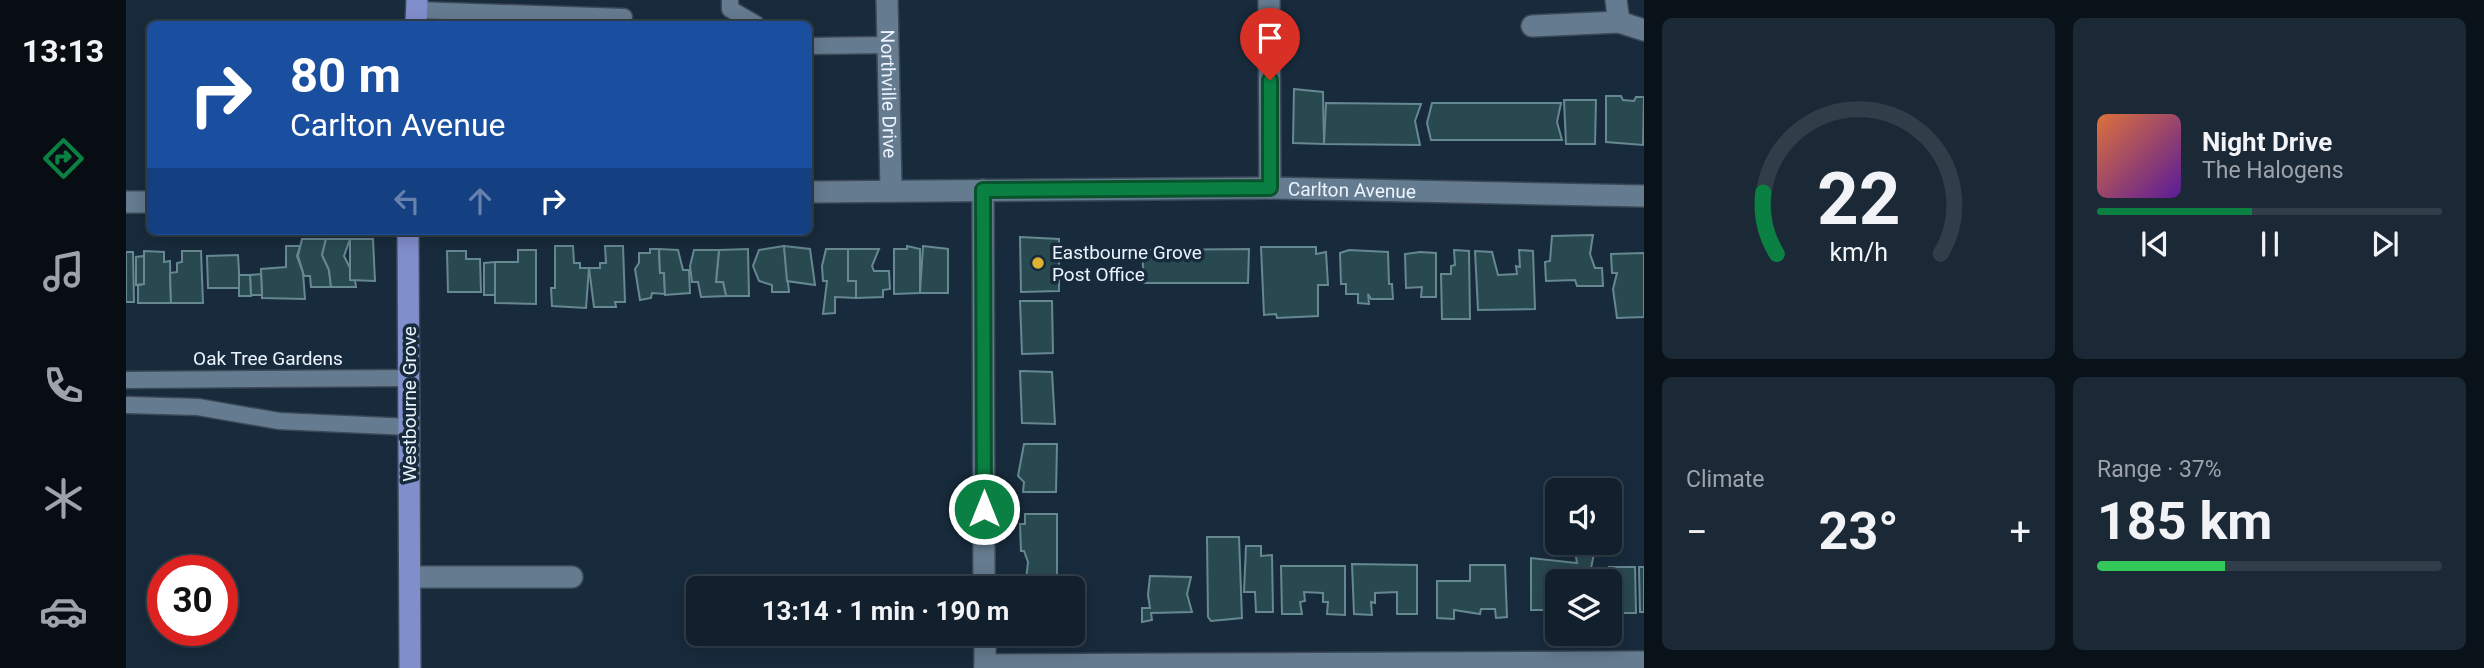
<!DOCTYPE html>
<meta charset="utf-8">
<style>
:root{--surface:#12202d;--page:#1b2835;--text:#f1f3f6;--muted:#9ca3aa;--line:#313e49;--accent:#0b8043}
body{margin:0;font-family:Roboto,sans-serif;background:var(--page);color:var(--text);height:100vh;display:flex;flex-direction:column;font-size:26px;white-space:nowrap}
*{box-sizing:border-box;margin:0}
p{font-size:23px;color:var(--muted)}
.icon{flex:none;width:38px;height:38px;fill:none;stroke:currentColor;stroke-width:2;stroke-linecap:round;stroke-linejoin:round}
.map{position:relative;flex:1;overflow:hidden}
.side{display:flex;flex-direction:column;gap:18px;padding:18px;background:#0a1219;width:840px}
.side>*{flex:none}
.banner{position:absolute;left:21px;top:21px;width:665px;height:214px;border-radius:10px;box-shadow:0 4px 18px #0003,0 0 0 2px var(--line);background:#1a4fa0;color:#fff;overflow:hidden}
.fabs{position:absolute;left:1419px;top:478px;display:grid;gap:14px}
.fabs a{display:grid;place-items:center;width:77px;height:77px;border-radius:10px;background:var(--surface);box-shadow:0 4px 18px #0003,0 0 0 2px var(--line);font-size:35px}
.speed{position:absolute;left:21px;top:555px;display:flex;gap:14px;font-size:35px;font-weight:700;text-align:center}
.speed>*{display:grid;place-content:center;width:91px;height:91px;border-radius:50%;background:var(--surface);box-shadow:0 4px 18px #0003,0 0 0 2px var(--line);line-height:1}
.speed .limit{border:10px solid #d22;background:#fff;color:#111}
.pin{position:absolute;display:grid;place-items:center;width:60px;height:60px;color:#fff;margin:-72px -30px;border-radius:50% 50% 50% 0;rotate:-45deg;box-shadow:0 0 7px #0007}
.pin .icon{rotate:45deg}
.me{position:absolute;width:77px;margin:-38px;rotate:0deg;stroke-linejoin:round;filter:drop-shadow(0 0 5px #0008)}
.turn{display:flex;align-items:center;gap:24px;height:147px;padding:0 28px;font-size:32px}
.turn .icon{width:91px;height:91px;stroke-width:2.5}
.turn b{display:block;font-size:49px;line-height:60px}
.lanes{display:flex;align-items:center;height:66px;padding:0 28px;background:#0003;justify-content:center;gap:35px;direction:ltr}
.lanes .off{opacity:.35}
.big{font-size:52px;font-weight:700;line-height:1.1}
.side .tile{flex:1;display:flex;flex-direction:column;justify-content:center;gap:10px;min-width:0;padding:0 24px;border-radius:10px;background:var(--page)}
.side .dial{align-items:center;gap:0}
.dial svg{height:182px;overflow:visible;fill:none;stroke:var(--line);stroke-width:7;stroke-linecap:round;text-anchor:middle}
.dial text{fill:var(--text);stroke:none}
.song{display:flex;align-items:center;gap:21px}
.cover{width:84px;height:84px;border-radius:10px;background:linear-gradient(135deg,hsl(20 70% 55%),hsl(270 70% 35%))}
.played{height:7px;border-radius:4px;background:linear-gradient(90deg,var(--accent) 45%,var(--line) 45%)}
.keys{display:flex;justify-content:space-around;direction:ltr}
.heat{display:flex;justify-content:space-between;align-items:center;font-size:38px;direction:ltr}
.charge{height:10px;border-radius:5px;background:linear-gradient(90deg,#34c759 37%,var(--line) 0)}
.side .tiles{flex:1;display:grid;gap:18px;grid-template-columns:repeat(2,1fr)}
.trip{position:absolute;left:560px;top:576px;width:399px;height:70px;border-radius:10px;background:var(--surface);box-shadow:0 4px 18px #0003,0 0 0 2px var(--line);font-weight:700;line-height:70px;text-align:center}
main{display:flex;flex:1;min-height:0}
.menu{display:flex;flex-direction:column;width:126px;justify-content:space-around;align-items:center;background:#070d12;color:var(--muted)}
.menu .icon{width:49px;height:49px}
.menu .current{color:var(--accent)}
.menu b{font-size:32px;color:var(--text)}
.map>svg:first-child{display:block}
</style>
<main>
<nav class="menu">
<b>13:13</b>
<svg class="icon current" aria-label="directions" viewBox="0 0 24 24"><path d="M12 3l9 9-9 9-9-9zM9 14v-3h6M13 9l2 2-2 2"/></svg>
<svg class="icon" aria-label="music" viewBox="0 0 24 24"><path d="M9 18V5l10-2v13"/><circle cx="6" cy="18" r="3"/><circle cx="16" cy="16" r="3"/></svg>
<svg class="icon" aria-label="phone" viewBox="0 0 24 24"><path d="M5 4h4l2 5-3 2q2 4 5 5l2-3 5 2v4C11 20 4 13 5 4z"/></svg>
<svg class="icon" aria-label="climate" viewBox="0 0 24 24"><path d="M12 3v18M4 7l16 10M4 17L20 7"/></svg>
<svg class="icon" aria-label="car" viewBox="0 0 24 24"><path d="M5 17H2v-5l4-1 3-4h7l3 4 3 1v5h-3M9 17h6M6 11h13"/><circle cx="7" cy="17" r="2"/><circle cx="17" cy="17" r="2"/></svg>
</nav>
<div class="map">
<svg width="1518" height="668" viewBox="0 0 1518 668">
<rect width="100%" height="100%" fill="#182b3c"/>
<g fill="#294951" stroke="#668891" stroke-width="2">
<path d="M1168 89 1197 92 1198 144 1167 143Z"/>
<path d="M1480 96H1495L1497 100 1508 101 1510 97H1518L1517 145 1480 142Z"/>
<path d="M1438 100H1470L1469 144H1440Z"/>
<path d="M1200 103 1295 104 1289 121 1294 145 1198 144Z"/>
<path d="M1306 103H1435L1431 122 1436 140H1305L1301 123Z"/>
<path d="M1467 235 1464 254 1469 268H1476L1477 286H1451L1449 280 1420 281 1419 262 1424 261 1426 236Z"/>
<path d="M894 237 933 239V291L895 292Z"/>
<path d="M176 239H200L196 255 203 270 205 287H185L184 276H178L172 256Z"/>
<path d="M200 239H224L218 256 225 270 224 280H229L230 287H205L203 270 196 255Z"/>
<path d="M224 239H247L249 281 224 280Z"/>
<path d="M160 246H174L171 256 177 273 179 299 136 298 135 269 160 267Z"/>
<path d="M429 246H447L448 263H454V268H463L460 308 426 306 425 288H429Z"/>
<path d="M479 246H497L499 302H489L490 307H468L463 268H474V263H480Z"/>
<path d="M658 246 663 292H646V285L633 281 627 266 633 250Z"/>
<path d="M658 246 684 249 689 285 661 281Z"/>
<path d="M781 246 794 249V293L768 294V249H781Z"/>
<path d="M797 246 822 249V293H794Z"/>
<path d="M1135 247H1190V254L1200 252 1202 285H1192V316L1151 318 1150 314 1138 315Z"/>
<path d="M524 249H533L534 273H538L539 294 526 293 525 298 514 300 509 269 513 263V253H524Z"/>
<path d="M533 249 552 250 557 270H563L564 293 539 295 538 273H534Z"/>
<path d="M622 249 623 296H600L597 282H590L593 250Z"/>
<path d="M700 249H722V281H730V298L709 297V313L697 314 701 281H697L696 266Z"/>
<path d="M722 249H753L746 266 748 271H763L764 289 757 290V297L730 298V281H722Z"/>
<path d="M1123 249 1122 283H1018L1016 250Z"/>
<path d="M392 250H410V304L369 303V262H392Z"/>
<path d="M568 250H593L590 282H597L600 296 575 297 572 282H566L564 266Z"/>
<path d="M1223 250 1262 252 1263 284H1266L1267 299H1245L1242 294 1243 304 1232 303V294H1220V284H1215L1214 253Z"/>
<path d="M1328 250 1343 251 1344 319H1316L1315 274H1325V266L1329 265Z"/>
<path d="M1393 250 1407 251 1409 309 1352 310 1349 251 1366 252 1372 275 1391 274 1390 266 1394 267Z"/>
<path d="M18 251 38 252V262L44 261 45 303H12V285L18 284Z"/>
<path d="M56 251H75L77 303H45L44 273 51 272V263L56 262Z"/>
<path d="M321 251H340V259H354L355 292H322Z"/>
<path d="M0 252H7L8 302H0Z"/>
<path d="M1294 252 1310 253V297H1295L1296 287 1280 288 1279 254Z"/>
<path d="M1518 253V317L1491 318 1487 289 1491 273H1486L1485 254Z"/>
<path d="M112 255 114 288H82L81 256Z"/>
<path d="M18 256V284L10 285V257Z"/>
<path d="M369 262V295H358V263Z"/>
<path d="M135 274 136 295H125L124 275Z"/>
<path d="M113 275H124L125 296H113Z"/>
<path d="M894 301H926L927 353 896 354Z"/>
<path d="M894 371 926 372 929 424 896 423Z"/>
<path d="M898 444H931L930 492H897L898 482 892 476Z"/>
<path d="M899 514H931V588H899L902 562 898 551H895L894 524H899Z"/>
<path d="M1081 537H1113L1116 618 1085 621 1082 617Z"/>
<path d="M1120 546H1135V556L1146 555 1147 612H1130L1129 592H1118Z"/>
<path d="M1469 549 1464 573 1467 581H1432V590H1425L1426 610H1405V558L1451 563 1449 550Z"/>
<path d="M1226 564 1291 565V614H1271V592L1249 593V603L1245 602 1246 615 1228 614Z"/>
<path d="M1344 565H1379L1381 617 1370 618 1369 609H1355L1354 614 1328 610V619L1311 618V581H1344Z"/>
<path d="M1155 566H1219V615L1201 614 1202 602H1197V593L1178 592 1179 601 1174 602 1176 614H1156Z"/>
<path d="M1483 567H1509L1510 613H1484Z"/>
<path d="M1513 567H1518V612H1514Z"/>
<path d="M1024 576 1065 577 1061 594 1066 612 1025 613 1026 620 1016 622V608H1024L1022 595Z"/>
</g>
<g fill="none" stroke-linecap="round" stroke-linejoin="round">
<defs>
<g id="service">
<path d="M604 0V9L630 24"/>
<path d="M290 10 498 17"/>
<path d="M682 46 762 45"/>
<path d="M0 380 284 378"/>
<path d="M2 405 72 407 153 421 284 427"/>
</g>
<g id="minor">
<path id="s1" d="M761 0 765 189"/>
<path d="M1143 0 1144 188"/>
<path d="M1490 0 1493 22"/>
<path d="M1406 26 1493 22 1518 30"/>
<path d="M857 190 858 588"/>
<path d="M284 577H446"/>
<path d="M859 634V668"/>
<path d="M859 665 1518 662"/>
</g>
<g id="tertiary">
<path id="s2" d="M682 192 1144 188 1518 196"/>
<path d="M0 202H24"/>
</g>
<g id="primary">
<path d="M290 24 291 0"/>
<path d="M282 231 284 668"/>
</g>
</defs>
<use href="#service" stroke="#3b4958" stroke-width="19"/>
<use href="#minor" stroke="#3b4958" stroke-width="24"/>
<use href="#tertiary" stroke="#3b4958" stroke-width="24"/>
<use href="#primary" stroke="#3b4958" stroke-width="24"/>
<use href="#service" stroke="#657b8f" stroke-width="16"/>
<use href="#minor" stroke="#657b8f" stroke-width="21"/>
<use href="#tertiary" stroke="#657b8f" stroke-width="21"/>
<use href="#primary" stroke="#818ecc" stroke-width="21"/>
</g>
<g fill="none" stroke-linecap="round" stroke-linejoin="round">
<defs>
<path id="route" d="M858 509 857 190 1144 188V80"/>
</defs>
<use href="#route" stroke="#07532c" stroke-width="18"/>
<use href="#route" stroke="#0b8043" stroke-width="12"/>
</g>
<circle fill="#deb133" stroke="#182b3c" stroke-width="2.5" cx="912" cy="263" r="7"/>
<g text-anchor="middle" stroke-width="7" stroke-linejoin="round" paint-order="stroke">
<g font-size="19" fill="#ebf4fe" stroke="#182b3c">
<text dy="7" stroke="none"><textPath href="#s1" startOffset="94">Northville Drive</textPath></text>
<text dy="7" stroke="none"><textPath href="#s2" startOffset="544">Carlton Avenue</textPath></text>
<text x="142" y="365">Oak Tree Gardens</text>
<text transform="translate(283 404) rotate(-90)" y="7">Westbourne Grove</text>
</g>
<g font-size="19" fill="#ebf4fe" stroke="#182b3c" text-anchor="start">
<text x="926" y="259">Eastbourne Grove<tspan x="926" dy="22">Post Office</tspan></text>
</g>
</g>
</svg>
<div class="fabs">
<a><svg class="icon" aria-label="sound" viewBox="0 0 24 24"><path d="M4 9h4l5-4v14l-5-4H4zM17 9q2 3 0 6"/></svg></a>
<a><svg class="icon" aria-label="layers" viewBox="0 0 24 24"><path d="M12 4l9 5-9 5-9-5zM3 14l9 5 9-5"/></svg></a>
</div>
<div class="speed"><div class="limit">30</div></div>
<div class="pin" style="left:1144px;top:80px;background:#d93025"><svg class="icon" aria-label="arrive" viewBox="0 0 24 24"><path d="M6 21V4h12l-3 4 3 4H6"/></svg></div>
<svg class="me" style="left:858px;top:509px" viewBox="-20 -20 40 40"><circle r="17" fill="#0b8043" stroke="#fff" stroke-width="3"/><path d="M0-11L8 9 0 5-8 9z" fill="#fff"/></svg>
<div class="trip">13:14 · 1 min · 190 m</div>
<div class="banner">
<div class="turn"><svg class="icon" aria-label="right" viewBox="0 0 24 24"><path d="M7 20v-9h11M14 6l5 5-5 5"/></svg><div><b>80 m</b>Carlton Avenue</div></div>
<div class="lanes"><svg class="icon off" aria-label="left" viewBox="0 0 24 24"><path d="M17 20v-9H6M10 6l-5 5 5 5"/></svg><svg class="icon off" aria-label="ahead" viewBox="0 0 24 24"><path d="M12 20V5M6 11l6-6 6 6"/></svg><svg class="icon" aria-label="right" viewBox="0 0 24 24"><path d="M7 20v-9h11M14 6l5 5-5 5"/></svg></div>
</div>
</div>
<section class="side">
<div class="tiles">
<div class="tile dial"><svg viewBox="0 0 100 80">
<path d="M14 69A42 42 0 1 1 86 69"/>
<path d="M14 69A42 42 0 0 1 8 42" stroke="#0b8043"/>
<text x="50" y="56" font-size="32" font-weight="700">22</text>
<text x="50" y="72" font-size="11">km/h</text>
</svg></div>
<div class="tile">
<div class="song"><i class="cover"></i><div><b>Night Drive</b><p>The Halogens</p></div></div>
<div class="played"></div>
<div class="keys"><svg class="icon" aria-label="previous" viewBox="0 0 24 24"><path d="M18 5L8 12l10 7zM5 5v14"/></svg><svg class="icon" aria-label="pause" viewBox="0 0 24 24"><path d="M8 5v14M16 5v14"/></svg><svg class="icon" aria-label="next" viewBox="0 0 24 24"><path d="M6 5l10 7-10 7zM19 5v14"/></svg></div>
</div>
<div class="tile"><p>Climate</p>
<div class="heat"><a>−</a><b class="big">23°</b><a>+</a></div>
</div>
<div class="tile"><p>Range · 37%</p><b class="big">185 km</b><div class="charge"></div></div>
</div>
</section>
</main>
